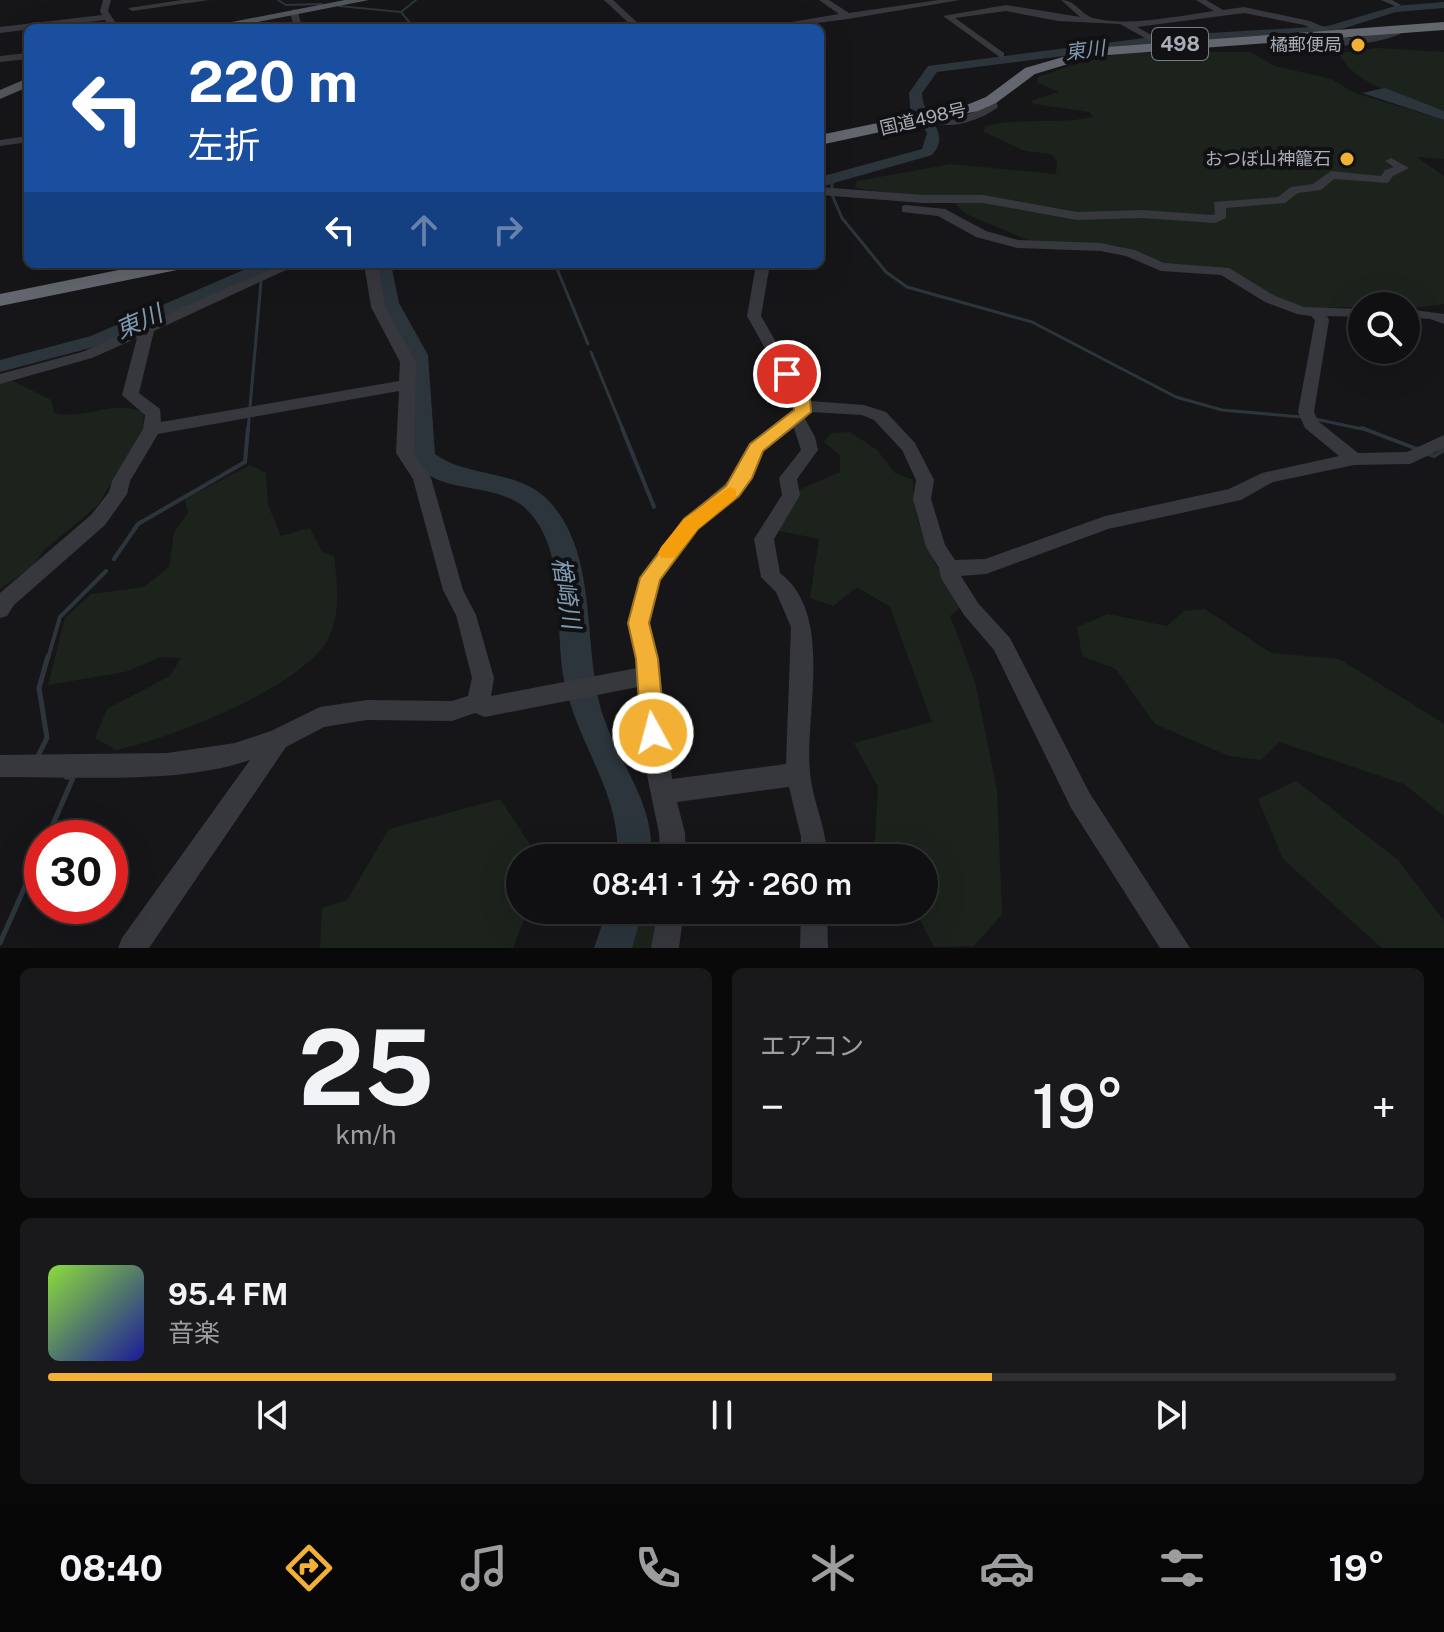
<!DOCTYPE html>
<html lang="ja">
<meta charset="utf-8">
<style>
:root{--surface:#101012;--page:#19191b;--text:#f1f3f6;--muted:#9c9d9f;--line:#303032;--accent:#f2b134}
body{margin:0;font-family:"Public Sans","Noto Sans JP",sans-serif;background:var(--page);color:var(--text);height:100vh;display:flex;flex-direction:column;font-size:30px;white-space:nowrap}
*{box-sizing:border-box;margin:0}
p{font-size:26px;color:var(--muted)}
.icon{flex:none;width:44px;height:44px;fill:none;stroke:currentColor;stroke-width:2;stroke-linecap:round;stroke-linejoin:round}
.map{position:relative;height:948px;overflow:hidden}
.side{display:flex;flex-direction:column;gap:20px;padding:20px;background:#09090a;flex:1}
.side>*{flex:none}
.guide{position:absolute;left:24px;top:24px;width:800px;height:244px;border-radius:12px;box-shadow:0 8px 32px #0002,0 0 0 2px var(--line);background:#1a4fa0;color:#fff;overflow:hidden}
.buttons{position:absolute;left:1348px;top:292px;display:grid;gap:16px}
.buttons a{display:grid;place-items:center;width:72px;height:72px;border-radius:50%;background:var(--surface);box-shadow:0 8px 32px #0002,0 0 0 2px var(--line);font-size:40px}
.speed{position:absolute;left:24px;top:820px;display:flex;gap:16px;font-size:40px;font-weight:700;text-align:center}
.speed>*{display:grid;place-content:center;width:104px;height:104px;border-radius:50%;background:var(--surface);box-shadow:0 8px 32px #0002,0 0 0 2px var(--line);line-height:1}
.speed .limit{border:12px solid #d22;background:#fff;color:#111}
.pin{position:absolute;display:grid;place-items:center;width:68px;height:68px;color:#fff;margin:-34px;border:4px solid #fff;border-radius:50%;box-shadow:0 2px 8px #0007}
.me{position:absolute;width:88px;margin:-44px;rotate:353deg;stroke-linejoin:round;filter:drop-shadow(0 0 6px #0008)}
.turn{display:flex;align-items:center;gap:28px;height:168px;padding:0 32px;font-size:36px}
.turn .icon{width:104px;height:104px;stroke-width:2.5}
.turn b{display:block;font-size:56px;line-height:68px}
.lanes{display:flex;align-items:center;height:76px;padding:0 32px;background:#0003;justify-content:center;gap:40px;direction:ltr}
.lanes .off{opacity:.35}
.big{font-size:60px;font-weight:600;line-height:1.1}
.side .tile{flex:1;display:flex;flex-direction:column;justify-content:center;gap:12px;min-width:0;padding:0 28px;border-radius:12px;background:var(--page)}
.side .dial{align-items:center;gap:0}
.dial b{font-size:104px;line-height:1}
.song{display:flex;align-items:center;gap:24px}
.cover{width:96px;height:96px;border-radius:12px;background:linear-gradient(135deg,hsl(90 70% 55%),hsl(240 70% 35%))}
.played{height:8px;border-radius:4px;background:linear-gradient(90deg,var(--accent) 70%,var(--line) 70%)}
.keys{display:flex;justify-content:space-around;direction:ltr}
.heat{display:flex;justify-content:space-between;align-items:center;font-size:44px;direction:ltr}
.side .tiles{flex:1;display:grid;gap:20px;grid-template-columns:1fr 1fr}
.tile:last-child{grid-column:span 2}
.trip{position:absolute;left:506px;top:844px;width:432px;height:80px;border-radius:40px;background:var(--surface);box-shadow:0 8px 32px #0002,0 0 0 2px var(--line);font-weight:600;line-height:80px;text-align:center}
.dock{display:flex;height:128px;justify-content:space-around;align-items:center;background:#060607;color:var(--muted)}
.dock .icon{width:56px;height:56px}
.dock .active{color:var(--accent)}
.dock b{font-size:36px;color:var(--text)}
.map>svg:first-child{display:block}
</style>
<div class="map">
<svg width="1444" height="948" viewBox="0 0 1444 948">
<rect width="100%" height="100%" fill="#161618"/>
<g fill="#1c231d">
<path d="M1377 48 1444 52V111C1410 97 1355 88 1339 53Z"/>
<path d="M1181 52H1250L1275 66 1331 79 1355 93 1444 120V159L1417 157 1444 176V304L1406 309V306L1308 308 1280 301 1227 270 1160 265 1133 252 1033 242 966 214 946 195 917 196 855 188 857 181 951 164 1056 174 1057 160 1051 154 1025 151 984 132 985 126C1021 117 1057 125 1093 117L1090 112 1034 104 1031 101 1059 92 1038 83V77C1067 67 1099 55 1130 53 1147 52 1163 54 1181 52Z"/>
<path d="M13 381 51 400 54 413C90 420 108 399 144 412L143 431 97 506 44 550 33 566 0 589V383Z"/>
<path d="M850 432 877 450 895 473 913 480C912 527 936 568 962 606L950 616 975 682 997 790 1002 914 974 946 934 947 915 910H924V858H874L878 787 854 743 932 722 890 607 857 587 833 606 810 598 819 539 775 530 799 490 840 472V455L824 442 831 433Z"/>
<path d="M250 465 266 473 268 505 281 536 310 528 322 552 334 556C337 585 341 608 330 635 309 685 167 740 116 750L95 738 107 709 170 676 181 658 161 657 125 672 48 685 65 618 91 594 144 587 169 567 174 532 188 513 185 499Z"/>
<path d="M1205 609 1271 653 1339 659 1440 721 1444 725V816L1404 784 1279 742 1261 760 1229 756 1155 724 1116 669 1082 656 1077 627 1108 614 1167 626 1184 611Z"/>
<path d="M1296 781 1398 860 1444 921V948H1382L1283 859 1258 799Z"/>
<path d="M500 799 539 858H520V910H528L513 948H320L322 908 347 900 389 829Z"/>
<path d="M638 910H662L656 948H625Z"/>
</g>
<path fill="#2c353c" d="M1385 88 1444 111V120L1362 93Z"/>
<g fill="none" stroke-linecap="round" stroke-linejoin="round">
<g stroke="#2c353c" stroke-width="2">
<path d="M278 0 286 5 322 4"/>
<path d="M339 6 401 12 414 28"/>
<path d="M401 12 416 0"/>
</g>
<g stroke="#2c353c" stroke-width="3">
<path d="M832 179V195L842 218 886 272 907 287 1032 322 1176 397 1222 410 1302 417"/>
<path d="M555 264 588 344"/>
<path d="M591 352 623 430"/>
<path d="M250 407 261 282"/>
<path d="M1315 419 1367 430"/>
<path d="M248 430 249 419"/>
</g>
<g stroke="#2c353c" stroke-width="4">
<path d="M622 428 654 507"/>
<path d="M1362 428 1417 449"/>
<path d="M1425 453 1434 456 1444 450"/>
<path d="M114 559 138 524 245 462 248 428"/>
<path d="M48 658 60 617 106 571"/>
</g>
<g stroke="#2c353c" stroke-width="5">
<path d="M38 756 47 738 39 688 48 656"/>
<path d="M47 838 73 778 66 777"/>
<path d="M0 943 42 848"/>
</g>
<g fill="#2c353c" fill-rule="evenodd">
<path d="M1444 2V8L1396 12 1329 33 1160 44 937 72 922 93C922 119 953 131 932 155L820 187V177L922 149 927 133 910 108 909 93 928 66 1160 36 1328 26 1395 6Z"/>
<path d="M257 264H281L105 344 0 372V360L91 336Z"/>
<path d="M373 264H391L399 303 428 355 435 454C468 478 517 469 547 499 602 555 580 652 605 721 622 769 655 804 651 858H617C622 796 578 745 565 684 553 631 569 557 530 513 500 478 436 499 411 458L408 355 379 303Z"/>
<path d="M607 910H643L632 948H594Z"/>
</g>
<g fill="#37383d" fill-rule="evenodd">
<path d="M103 0H111L108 11 119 28H111L105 20 0 33V27L102 15 100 11Z"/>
<path d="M182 0H209L132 11 128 8Z"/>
<path d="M604 0H613L643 28H634Z"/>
<path d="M819 0H829L849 13 939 0H960L848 19 778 28H756L839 14Z"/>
<path d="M1061 0C1076 0 1080 14 1093 18 1128 27 1178 16 1214 11L1196 0H1206L1223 10 1244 7 1310 21 1349 38 1389 32 1386 29 1390 26 1402 33C1376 47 1282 54 1255 38L1260 35 1291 42 1337 40 1304 25 1244 13 1137 27 1166 43 1163 48 1120 24 1058 21 1006 11 955 18 1004 53V57L1001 58 943 16 1006 5 1080 17Z"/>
<path d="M1381 0H1392L1401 5 1397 7Z"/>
<path d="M294 9 298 12 302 28H294L290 12Z"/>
<path d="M28 53V59L0 62V56Z"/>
<path d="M991 97 995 98 998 107C982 120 945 133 927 119L932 116C950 122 972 114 987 106L986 100Z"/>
<path d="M28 136V142L0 146V140Z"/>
<path d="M1391 158 1409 168 1393 176 1388 183 1334 179 1321 190 1298 193 1285 203 1226 208V218L1215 223 1142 218 1077 220 983 203H923L820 195V187L923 195H983L1077 212 1142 210 1213 215 1215 214 1214 202 1278 197 1291 187 1313 184 1331 171 1381 176 1385 170 1394 167 1385 161Z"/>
<path d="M906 205 945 209 986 231 1018 240 1100 243 1135 250 1164 263 1229 268 1275 296 1304 307 1362 309V317L1327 316 1329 320 1314 412 1318 421 1358 453 1407 452 1444 435V448L1410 464 1354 465 1273 482 1241 500 1108 529 986 574 961 576 978 603 1010 638 1089 792 1190 948H1160L1071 808 994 650 964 615 941 578 939 568 926 547 913 499 916 480 902 450 874 420 862 415 811 412 805 419 815 437 818 450 797 479 800 495 774 539 780 573C835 615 804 714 810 773 813 803 827 828 827 858H801V837L789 787 677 802 685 833 686 858H660L659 833 644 761 638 687 485 717 475 713 452 721 367 720 324 727 286 747 149 948H118L122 938 250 760C178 785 76 776 0 777V755L167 753 235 743 271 731 320 707 367 700 452 701 468 696 472 678 456 615 443 590 413 479 396 453 399 391 158 434 130 481 127 494 105 525 14 605 7 616 0 618V593L91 515 109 492 112 481 143 429 145 415 122 395 137 338 92 358 0 384V374L82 352 281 264H299L154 331 139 393 160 409 161 422 399 381 400 362 371 307 364 264H378L385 307 416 362 414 453 431 478 463 590 476 615 494 678 491 696 637 668 628 623 643 572 684 519 735 475 750 444 797 406 747 316 756 264H770L761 316 810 401 864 405 886 412 915 443 934 480 931 499 945 545 955 560 985 559 1105 516 1229 489 1262 473 1339 456 1305 428 1298 412 1315 320 1311 316 1297 314 1265 302 1221 275 1161 271 1126 256 1100 251 1017 248 976 237 938 216 902 212V206ZM794 428 801 450 779 478 782 495 754 539 761 577 776 592 791 627 786 764 672 779 658 659 650 623 659 581 698 529 738 496 749 482 763 451Z"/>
<path d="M1406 309 1444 314V324L1430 319 1406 317Z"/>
<path d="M658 910H684L679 948H651Z"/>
<path d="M801 910H827L828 948H800Z"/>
</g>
<g fill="#53555c" fill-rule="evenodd">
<path d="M345 0H369L227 28H201Z"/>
<path d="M28 78V87L0 99V90Z"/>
</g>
<g fill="#63666e" fill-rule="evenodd">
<path d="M1444 22V30L1095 56 1035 74 996 103 978 111 820 145V135L969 104 986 97 1025 68 1094 48Z"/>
<path d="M148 264H187L177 270 0 306V294Z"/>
</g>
</g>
<path fill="#f2b134" stroke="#9d7322" stroke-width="2" d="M787 369 792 370 810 399 811 412 763 451 752 478 739 496 698 529 660 580 649 623 658 659 665 733 661 741 653 744 645 741 641 733 636 659 628 623 640 578 684 519 726 486 750 444 794 410V399L779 374Z"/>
<path fill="#f59e0b" d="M730 487 736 489V498L698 529 675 558H661L658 553 661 547 684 519Z"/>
<g fill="#f2b134" stroke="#111113" stroke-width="3">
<circle cx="1358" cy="45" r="8"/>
<circle cx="1347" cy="159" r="8"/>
</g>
<g text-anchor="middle" stroke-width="8" stroke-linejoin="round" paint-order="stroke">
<g font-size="18" fill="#a8adb8" stroke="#111113" text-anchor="end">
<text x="1342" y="51">橘郵便局</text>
<text x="1331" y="165">おつぼ山神籠石</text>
</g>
<g font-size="18" fill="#a8adb8" stroke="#111113">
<text transform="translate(923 119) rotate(-13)" y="6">国道498号</text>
</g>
<rect fill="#111113" stroke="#7b7e86" stroke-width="2" x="1152" y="28" width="56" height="32" rx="6"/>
<g font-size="20" font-weight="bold" fill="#a8adb8">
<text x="1180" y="51">498</text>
</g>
<g font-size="20" font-style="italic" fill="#7f9bb3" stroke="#111113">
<text transform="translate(1085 50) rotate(-7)" y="7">東川</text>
</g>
<g font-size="24" font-style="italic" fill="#7f9bb3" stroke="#111113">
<text transform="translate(139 322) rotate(-24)" y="8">東川</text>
<text transform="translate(566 593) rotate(81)" y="8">楢崎川</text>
</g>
</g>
</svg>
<div class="buttons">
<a><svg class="icon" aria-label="search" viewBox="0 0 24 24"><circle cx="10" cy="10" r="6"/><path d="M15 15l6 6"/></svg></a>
</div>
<div class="speed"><div class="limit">30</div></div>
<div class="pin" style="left:787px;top:374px;background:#d93025"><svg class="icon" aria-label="arrive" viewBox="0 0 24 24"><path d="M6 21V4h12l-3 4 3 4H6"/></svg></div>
<svg class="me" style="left:653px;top:733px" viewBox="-20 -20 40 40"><circle r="17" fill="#f2b134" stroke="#fff" stroke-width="3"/><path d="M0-11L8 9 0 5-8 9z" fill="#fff"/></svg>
<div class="trip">08:41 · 1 分 · 260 m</div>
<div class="guide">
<div class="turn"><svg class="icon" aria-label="left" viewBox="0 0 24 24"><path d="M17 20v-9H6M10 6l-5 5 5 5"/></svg><div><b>220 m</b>左折</div></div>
<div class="lanes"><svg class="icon" aria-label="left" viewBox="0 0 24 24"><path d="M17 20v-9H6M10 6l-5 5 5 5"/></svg><svg class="icon off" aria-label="ahead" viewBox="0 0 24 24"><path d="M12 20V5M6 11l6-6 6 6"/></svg><svg class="icon off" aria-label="right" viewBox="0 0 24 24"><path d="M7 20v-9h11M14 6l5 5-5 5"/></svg></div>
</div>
</div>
<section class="side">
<div class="tiles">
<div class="tile dial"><b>25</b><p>km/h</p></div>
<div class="tile"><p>エアコン</p>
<div class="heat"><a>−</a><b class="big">19°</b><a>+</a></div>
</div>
<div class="tile">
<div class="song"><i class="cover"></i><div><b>95.4 FM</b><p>音楽</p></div></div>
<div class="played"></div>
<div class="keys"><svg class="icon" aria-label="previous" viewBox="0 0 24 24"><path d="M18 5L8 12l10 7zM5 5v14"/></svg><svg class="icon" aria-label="pause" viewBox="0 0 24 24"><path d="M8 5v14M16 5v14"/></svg><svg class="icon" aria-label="next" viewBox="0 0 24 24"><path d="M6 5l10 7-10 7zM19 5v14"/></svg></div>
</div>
</div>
</section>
<nav class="dock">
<b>08:40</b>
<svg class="icon active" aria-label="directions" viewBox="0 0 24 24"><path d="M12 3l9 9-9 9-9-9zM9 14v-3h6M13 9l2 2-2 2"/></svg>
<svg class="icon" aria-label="music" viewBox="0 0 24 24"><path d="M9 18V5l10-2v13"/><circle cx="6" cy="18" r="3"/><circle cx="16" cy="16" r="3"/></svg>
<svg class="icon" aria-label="phone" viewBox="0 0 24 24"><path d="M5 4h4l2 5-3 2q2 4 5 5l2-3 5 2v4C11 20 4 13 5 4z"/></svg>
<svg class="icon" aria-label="climate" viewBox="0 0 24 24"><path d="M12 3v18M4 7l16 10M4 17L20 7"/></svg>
<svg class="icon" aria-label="car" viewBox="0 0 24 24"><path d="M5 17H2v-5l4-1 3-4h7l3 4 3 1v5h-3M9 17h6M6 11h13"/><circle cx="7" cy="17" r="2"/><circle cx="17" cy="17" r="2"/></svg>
<svg class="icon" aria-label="filters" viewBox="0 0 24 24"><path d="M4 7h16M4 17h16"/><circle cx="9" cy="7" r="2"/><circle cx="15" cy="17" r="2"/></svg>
<b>19°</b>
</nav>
